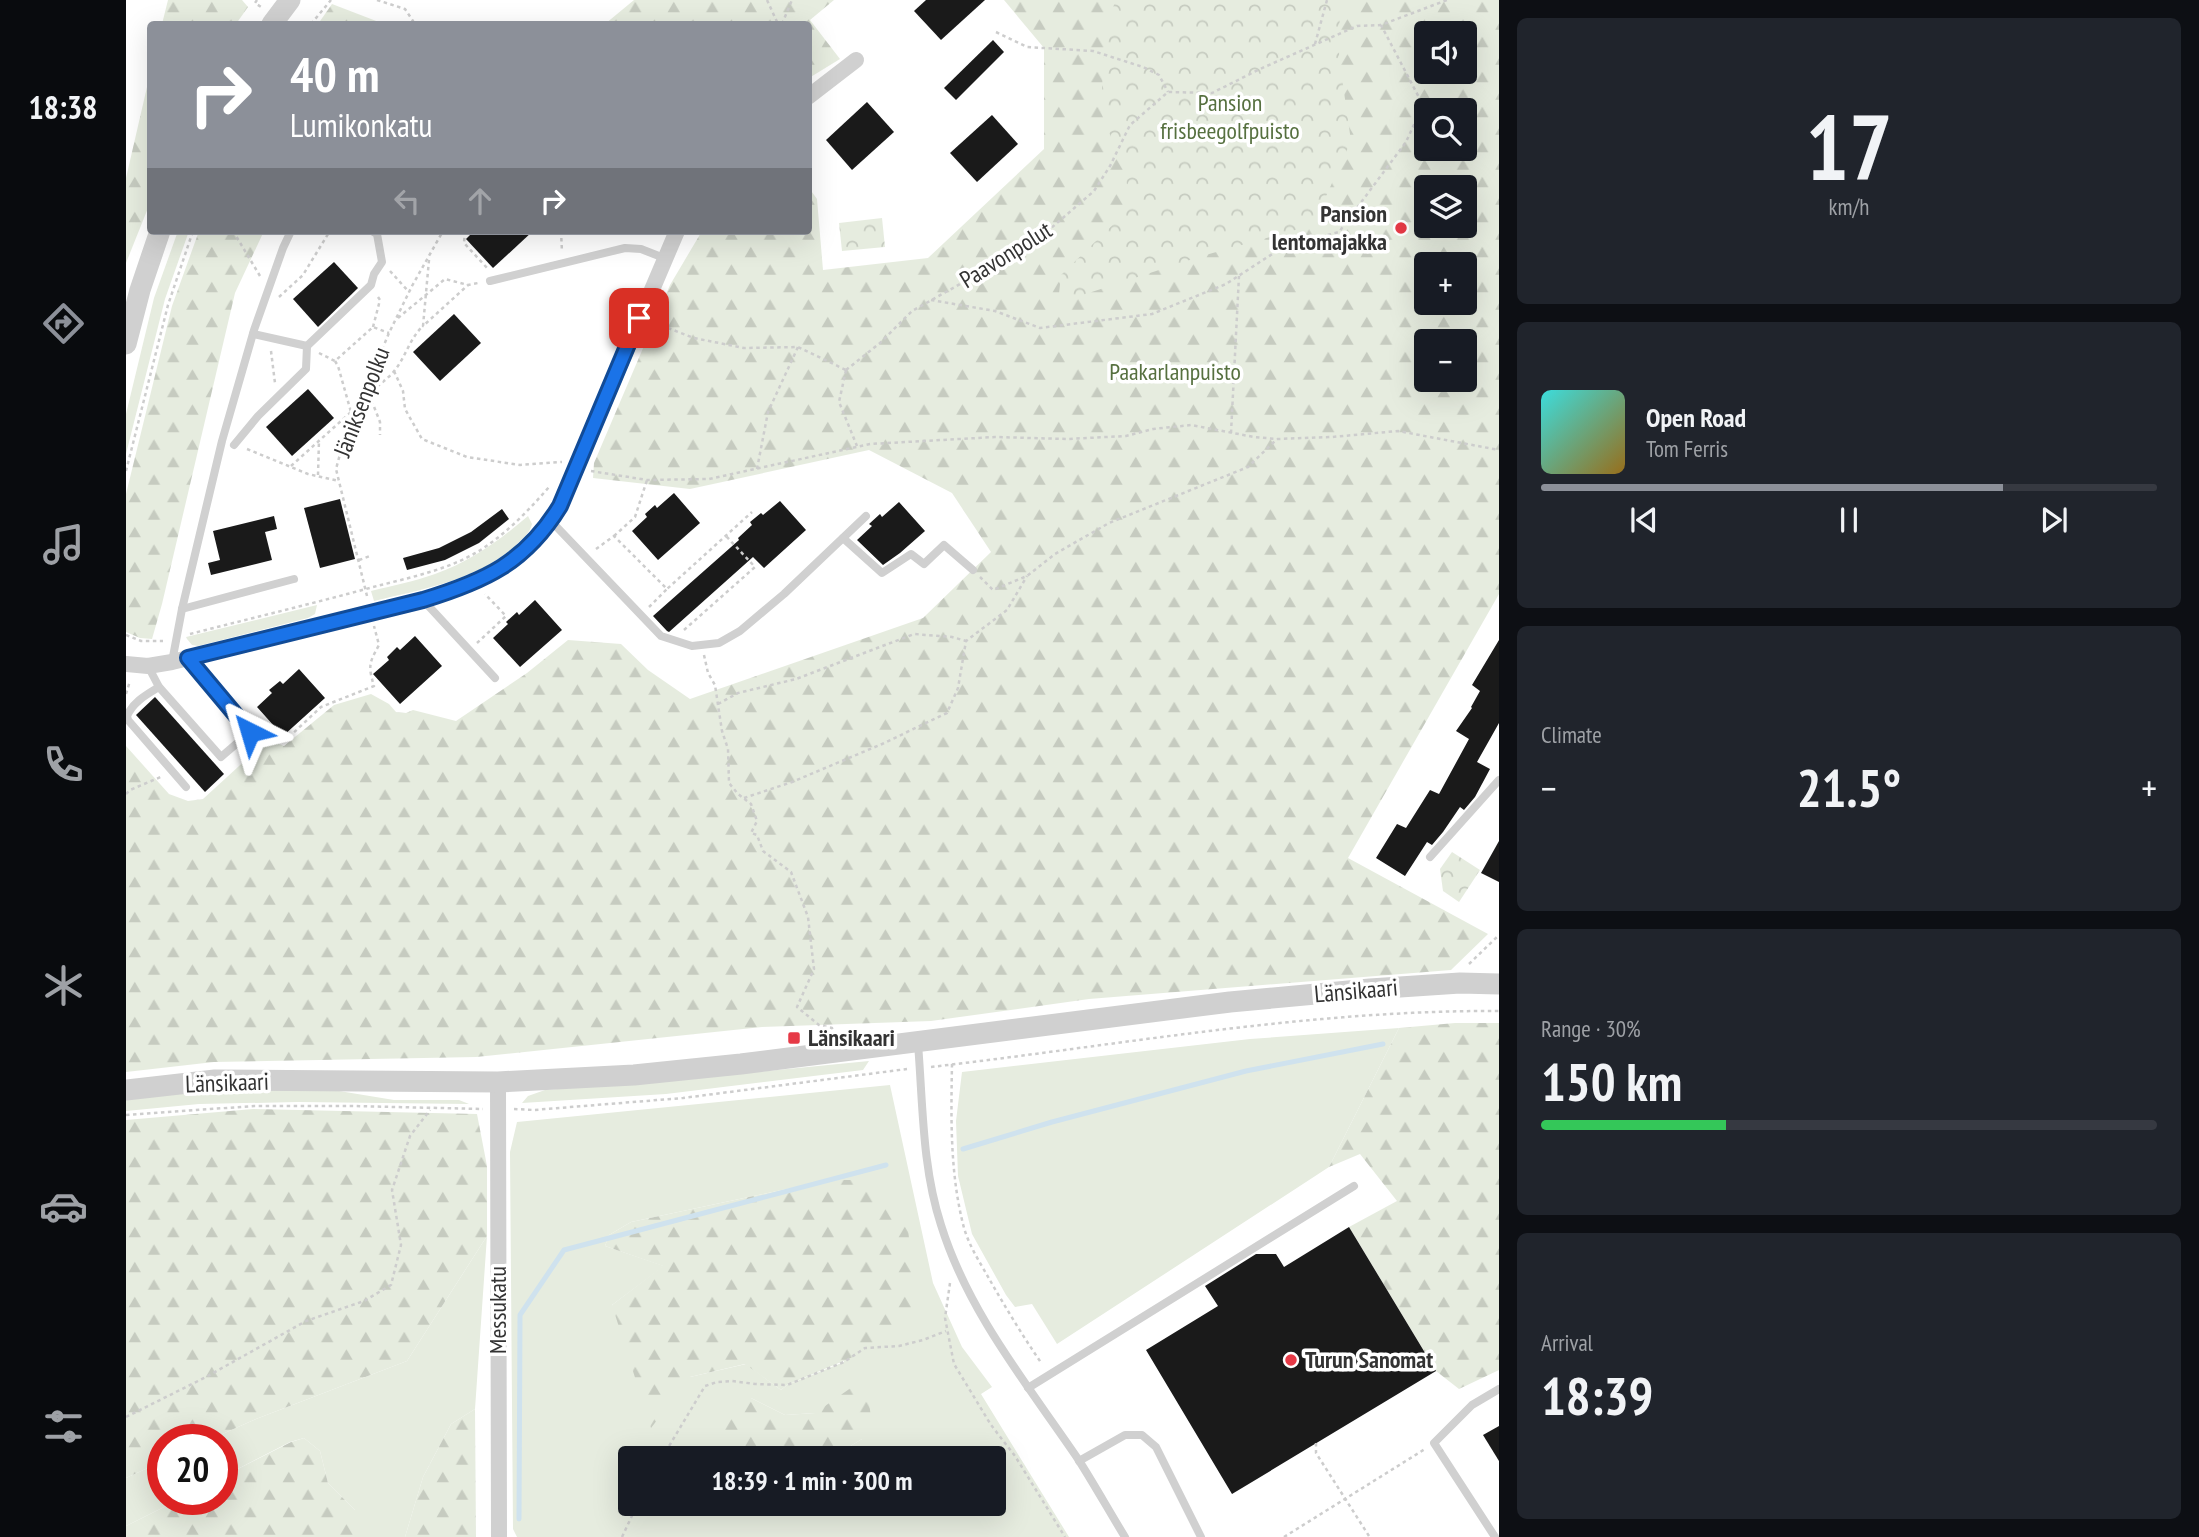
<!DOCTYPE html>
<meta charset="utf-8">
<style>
:root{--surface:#171b24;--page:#20242c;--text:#f1f3f6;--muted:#9ea1a6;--line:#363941;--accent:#8c9099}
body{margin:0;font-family:"PT Sans Narrow",sans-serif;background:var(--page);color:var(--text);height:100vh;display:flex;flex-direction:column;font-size:26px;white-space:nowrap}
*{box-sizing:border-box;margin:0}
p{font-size:23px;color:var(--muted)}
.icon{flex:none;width:38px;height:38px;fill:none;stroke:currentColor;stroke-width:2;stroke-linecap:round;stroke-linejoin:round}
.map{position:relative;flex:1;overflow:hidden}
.side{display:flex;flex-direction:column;gap:18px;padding:18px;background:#0d0f14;width:700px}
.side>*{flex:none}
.hud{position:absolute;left:21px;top:21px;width:665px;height:214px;border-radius:7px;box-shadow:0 7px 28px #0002;background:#8c9099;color:#fff;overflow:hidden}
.controls{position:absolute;left:1288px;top:21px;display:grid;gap:14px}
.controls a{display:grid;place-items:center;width:63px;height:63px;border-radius:7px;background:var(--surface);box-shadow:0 7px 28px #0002;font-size:35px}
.speed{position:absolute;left:21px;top:1424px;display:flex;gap:14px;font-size:35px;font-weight:700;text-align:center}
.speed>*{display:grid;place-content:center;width:91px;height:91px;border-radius:50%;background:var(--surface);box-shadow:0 7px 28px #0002;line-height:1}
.speed .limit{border:10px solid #d22;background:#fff;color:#111}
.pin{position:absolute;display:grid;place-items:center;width:60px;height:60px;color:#fff;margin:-30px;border-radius:14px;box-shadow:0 4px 10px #0006}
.me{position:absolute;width:77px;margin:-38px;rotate:320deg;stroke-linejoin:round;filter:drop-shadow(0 0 5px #0008)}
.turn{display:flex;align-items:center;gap:24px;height:147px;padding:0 28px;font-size:32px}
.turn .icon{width:91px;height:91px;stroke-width:2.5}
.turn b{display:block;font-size:49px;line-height:60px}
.lanes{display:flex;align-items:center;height:66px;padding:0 28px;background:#0003;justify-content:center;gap:35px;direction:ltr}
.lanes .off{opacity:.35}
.big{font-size:52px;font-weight:700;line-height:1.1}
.side .widget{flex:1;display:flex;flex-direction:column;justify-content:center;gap:10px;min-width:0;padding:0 24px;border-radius:10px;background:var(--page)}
.side .dial{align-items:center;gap:0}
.dial b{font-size:91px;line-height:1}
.song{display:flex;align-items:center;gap:21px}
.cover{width:84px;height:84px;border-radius:10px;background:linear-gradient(135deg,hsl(180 70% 55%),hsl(40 70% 35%))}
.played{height:7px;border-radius:4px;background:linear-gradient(90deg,var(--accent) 75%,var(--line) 75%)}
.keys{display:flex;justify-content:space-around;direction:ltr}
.heat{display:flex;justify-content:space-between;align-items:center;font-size:38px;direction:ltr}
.charge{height:10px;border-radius:5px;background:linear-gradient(90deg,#34c759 30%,var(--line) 0)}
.trip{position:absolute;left:492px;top:1446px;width:388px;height:70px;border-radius:7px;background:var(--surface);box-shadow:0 7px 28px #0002;font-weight:700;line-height:70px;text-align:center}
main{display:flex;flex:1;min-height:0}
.menu{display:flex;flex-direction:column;width:126px;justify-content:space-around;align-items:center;background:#090b0e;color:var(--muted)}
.menu .icon{width:49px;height:49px}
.menu .selected{color:var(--accent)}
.menu b{font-size:32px;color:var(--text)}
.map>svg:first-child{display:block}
</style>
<main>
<nav class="menu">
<b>18:38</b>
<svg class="icon selected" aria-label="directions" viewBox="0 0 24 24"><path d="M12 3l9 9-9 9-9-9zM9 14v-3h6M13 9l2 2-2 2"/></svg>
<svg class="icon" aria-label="music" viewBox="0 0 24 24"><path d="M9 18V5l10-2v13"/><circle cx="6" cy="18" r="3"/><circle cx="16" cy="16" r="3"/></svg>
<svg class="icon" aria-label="phone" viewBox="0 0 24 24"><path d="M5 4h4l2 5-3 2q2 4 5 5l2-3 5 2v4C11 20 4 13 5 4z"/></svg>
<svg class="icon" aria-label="climate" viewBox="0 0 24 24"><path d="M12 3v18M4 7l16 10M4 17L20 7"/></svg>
<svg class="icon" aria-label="car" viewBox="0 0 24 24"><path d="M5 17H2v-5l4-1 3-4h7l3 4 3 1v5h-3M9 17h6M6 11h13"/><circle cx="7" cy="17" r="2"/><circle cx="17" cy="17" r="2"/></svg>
<svg class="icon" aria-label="filters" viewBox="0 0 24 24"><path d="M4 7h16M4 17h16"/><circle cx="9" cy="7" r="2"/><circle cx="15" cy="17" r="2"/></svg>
</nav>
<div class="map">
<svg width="1373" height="1537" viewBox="0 0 1373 1537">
<defs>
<pattern id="forest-firs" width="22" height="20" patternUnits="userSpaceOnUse" patternTransform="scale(1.75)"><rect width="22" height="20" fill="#e6ecdf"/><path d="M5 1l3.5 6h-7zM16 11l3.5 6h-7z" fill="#c6cbc0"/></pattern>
<pattern id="park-crowns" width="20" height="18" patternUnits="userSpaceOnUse" patternTransform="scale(1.75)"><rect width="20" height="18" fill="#e6ecdf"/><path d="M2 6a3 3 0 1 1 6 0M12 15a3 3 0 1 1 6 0" fill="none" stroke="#c6cbc0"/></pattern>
</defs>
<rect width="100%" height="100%" fill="#fff"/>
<g fill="#e6ecdf" fill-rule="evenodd">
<path d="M52 231H63L39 299 0 454V414L28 298Z"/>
<path d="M402 516 406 524C404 533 397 538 390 545 352 580 297 589 248 601L245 591C266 586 289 581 309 574 344 562 374 540 402 516Z"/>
<path d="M191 605 189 614 182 618 72 646 66 645 61 639 60 637Z"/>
<path d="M1273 1028 1203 1167 931 1344 906 1304 889 1307 880 1295 846 1234 832 1176 830 1121 836 1072 1124 1039Z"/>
<path d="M743 1061 737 1070 540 1094 396 1103 402 1096 419 1090 539 1081Z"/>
<path d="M764 1085 807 1283 836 1347 866 1387 855 1394 943 1537H391L387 1529 384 1152 391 1122ZM703 1180H735L718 1362 661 1385 655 1390 620 1364 564 1377 486 1305 538 1266 479 1246 483 1235 505 1222ZM625 1398 659 1415 689 1413 736 1439 705 1458H868V1503H504V1458H681L629 1450Z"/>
<path d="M173 1088 201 1089 268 1100H333L343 1104 172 1102 73 1104 0 1111V1099L75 1091Z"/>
<path d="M361 1236 349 1409 325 1424 297 1477 279 1537H229V1510L202 1483 194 1451 178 1438 164 1442 96 1477V1440H83L130 1419 281 1361Z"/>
<path d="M37 1461V1500H52L0 1526V1478Z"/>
</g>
<g fill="url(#forest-firs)" fill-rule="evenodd">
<path d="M42 0H116L122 7 110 24H36Z"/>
<path d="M508 0H708L684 20 714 59 683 78 682 24H479Z"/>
<path d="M878 0H1373V594L1222 858 1362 934 1325 970 963 999 805 1021 636 1027 350 1057 88 1062 0 1072V746L43 794 62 801 77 799 136 745 144 740 158 746 208 705 245 694 263 704 270 712 280 713 287 710 330 721 401 673 442 640 495 644 522 670 564 699 797 618 865 552 826 493 743 450 564 489 467 478 468 463 544 285 576 231H682L683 188 691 199 697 270 802 258 918 149V48ZM1300 33H1339V72H1300ZM1300 110H1339V149H1300ZM1300 187H1339V226H1300ZM1300 264H1339V303H1300ZM1300 341H1339V380H1300Z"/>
<path d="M206 4 258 24H192Z"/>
<path d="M24 74V203L0 263V178Z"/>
<path d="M73 231H138L109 293 36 604 26 639 14 638 0 632V494L46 306Z"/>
<path d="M1329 1023H1373V1370L1333 1389 1310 1371 1223 1227 1271 1201 1234 1154 1203 1167 1273 1028Z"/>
<path d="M127 1109 351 1114 361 1166V1236L281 1361 130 1419 83 1440H37V1461L0 1478V1120Z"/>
<path d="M703 1180H735L764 1193 781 1217 790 1315 772 1333 748 1348 661 1385 655 1390 619 1364 564 1377 525 1428 486 1305 537 1266 479 1246 483 1235 505 1222Z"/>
<path d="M729 1385 742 1394 745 1418 736 1439 705 1458H681L629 1450 599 1437V1406L625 1398 659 1415 689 1413Z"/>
<path d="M349 1409 350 1537H279L297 1477 325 1424Z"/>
<path d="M178 1438 194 1451 202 1483 229 1510V1537H0V1526L52 1500H96V1477L165 1442Z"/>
</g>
<g fill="url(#park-crowns)">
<path d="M990 0H1214L1213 57 1225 141 1187 225 1076 256 932 303 935 275 1003 209 1000 175 975 112 979 27Z"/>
<path d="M756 218 759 247 716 251 713 223Z"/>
<path d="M1326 852 1354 870 1333 902 1317 891 1314 869Z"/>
</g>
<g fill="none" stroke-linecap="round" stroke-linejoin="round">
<g stroke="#cfe2ee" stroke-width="5">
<path d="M837 1149 926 1122 1120 1071 1257 1044"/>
<path d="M393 1519 394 1315 438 1250 760 1165"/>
</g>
</g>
<g fill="#1a1a1a">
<path d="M800 0H859L815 40 788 11Z"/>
<path d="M867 40 878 52 830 100 818 88Z"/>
<path d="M741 102 768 132 726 170 700 140Z"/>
<path d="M866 115 892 144 851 182 824 153Z"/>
<path d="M348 231H407L367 268 340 239Z"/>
<path d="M208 262 232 288 192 327 167 299Z"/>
<path d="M328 314 355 343 314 381 287 352Z"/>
<path d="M182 389 208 418 166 456 140 427Z"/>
<path d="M548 493 574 523 532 560 506 531 521 517 519 514 529 505 531 508Z"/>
<path d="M214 499 229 559 194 568 178 508Z"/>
<path d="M654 501 680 530 638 568 627 557 543 632 541 631 527 616 613 540 612 538 626 525 624 522 635 513 637 515Z"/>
<path d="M773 502 799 531 774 553 757 565 731 540 746 526 743 524 754 514 756 517Z"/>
<path d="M376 509 383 519 353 543 319 560 281 570 277 558 313 548 345 532Z"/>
<path d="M148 516 151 529 139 532 146 560 85 575 82 563 94 560 87 531Z"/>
<path d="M409 600 436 630 394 667 367 638 382 624 380 622 391 612 393 615Z"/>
<path d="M289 636 316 666 274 704 247 674 263 660 261 657 271 647 274 650Z"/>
<path d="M1373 640V723L1351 762 1364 769 1349 797 1338 810 1334 807 1317 832 1306 845 1301 842 1279 876 1250 858 1271 824 1280 828 1304 790 1313 794 1343 739 1330 731 1346 708 1345 707 1354 691 1346 685Z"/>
<path d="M173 669 199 698 157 736 131 707 146 693 143 690 154 681 157 684Z"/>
<path d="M29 697 98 774 79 792 10 715Z"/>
<path d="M1373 841V882L1355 873Z"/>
<path d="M1223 1227 1310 1371 1106 1494 1020 1350 1092 1306 1079 1286 1130 1254H1150L1158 1267Z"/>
<path d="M1373 1426V1461L1357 1435Z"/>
</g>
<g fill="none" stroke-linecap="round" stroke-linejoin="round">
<g stroke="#cdcdcd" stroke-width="2.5" stroke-dasharray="3.5 3.5" stroke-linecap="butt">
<path d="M131 0 129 3 135 7"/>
<path d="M251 0 279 9 289 24"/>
<path d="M641 0 652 24"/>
<path d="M185 24 205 0"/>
<path d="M656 24 666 0"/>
<path d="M870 32 901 47 967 51 1017 67 1033 75 1042 92"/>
<path d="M1189 44 1201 0"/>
<path d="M107 231 134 276"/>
<path d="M339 231 338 243 363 270"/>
<path d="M435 231 436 252"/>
<path d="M303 260 297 326 342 285"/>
<path d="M264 271 283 292"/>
<path d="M153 297 177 275 202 234 208 231"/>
<path d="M805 300 869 311 914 328 1026 314 1100 284 1157 247 1213 232 1280 142 1297 105 1255 25"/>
<path d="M272 318 319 279 342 285 352 283"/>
<path d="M529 323 568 338 618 348 672 347 720 370"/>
<path d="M247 327 254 300 252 297"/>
<path d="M145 351 149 383"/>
<path d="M193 353 209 361 247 327 263 333"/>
<path d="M209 361 212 366 225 412 230 414"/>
<path d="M720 370 754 343 786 311 909 242 968 191 984 166 1004 125 1042 92 1086 93 1134 69 1231 26 1255 25 1321 0"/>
<path d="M720 370 713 402 731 446"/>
<path d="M268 371 277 391 279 409 296 439 341 457 394 465 436 462"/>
<path d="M240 393 243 394C251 386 262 379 269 370 280 356 284 338 297 326"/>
<path d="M243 394 254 422V435"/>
<path d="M1105 433 1113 276"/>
<path d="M121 449 182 474 213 481"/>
<path d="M165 466 225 412"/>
<path d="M631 469 642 412 672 347"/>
<path d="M0 471 42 305 67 231"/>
<path d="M465 471 521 480 583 479 744 444 869 437 941 439 1000 436 1027 429 1065 425 1128 437 1151 439 1206 437 1272 431 1373 450"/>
<path d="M192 475 193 440"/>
<path d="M488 536 509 517 521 480"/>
<path d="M470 549 488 536 541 589 626 512"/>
<path d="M233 560 244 556"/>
<path d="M854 577 867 590 901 576 929 554 983 523 1122 467 1151 439"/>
<path d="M241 596 210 469 217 443 263 333 286 286 317 231"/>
<path d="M523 607 541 589"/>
<path d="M558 630 629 567 600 536"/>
<path d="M64 634C126 618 189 603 251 586 286 577 325 569 356 549 382 532 403 510 423 487"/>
<path d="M0 635 15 641H37"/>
<path d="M351 643 380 616 359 594"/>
<path d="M578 655 582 673 589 685 596 731 602 749 603 783 612 794 625 804 631 821 625 833 631 835 637 851 665 872 682 917 688 969 671 1007 693 1025 706 1028 707 1033"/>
<path d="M0 694 4 681"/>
<path d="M592 704 612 693 670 679 788 634 826 637 840 641"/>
<path d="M163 737 195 707 248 686C242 666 243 663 253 645L248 626"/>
<path d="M0 794 4 790 37 776"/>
<path d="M618 798 666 782 756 744 821 713 832 688 840 641 881 610 901 576"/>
<path d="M1343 964 1373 935"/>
<path d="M826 1064C825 1118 824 1172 837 1224 842 1245 855 1264 865 1282 881 1310 898 1338 916 1364"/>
<path d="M805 1067C995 1045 1182 1010 1373 1011"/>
<path d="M388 1109 408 1110 557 1098 781 1069"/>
<path d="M0 1115 128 1106H226L357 1109"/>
<path d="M824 1283 819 1318 828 1364 865 1425 889 1456 939 1537"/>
<path d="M0 1417 80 1377 180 1321 238 1301 265 1285 275 1245 266 1190 284 1136 304 1110"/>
<path d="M1190 1443V1453L1243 1536"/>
<path d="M536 1458 579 1386 591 1382 606 1381 629 1384 661 1385 718 1362 739 1348 773 1346 797 1340 820 1331"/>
<path d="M496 1537 512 1503"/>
<path d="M1158 1537 1299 1449"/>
</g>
<g stroke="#d0d0d0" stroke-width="8">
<path d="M364 281 499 248 515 249 538 258"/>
<path d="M127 334 181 346"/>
<path d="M108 445 132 416 180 369 181 346 245 285 248 274 256 262 251 234 246 231"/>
<path d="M425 521 535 636 566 646 593 643 614 631 658 594 740 516"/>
<path d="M717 538 756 573 785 554 798 564 818 545 847 570"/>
<path d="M297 600 369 678"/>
<path d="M56 609 168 579"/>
<path d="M46 662 56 609 96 441 128 330 157 248 165 231"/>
<path d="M22 666 33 687 95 757 124 732 62 658"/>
<path d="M33 687C20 695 7 702 1 716L2 720 60 787"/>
<path d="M1304 857 1373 780"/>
<path d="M792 1044C797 1104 796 1167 815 1225 842 1312 901 1384 952 1459 968 1484 983 1511 999 1537"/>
<path d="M902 1388 1228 1186"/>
<path d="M953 1461 999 1435H1016L1030 1447 1075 1537"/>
<path d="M1369 1537 1308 1443 1346 1405 1373 1389"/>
</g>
<g stroke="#d0d0d0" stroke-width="16">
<path d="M682 97 730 60"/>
<path d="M0 664 22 666 46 662 297 600C359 581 399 563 434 506L551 231"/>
<path d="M372 1082 373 1537"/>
</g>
<g stroke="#d0d0d0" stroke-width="21">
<path d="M146 24 164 0"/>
<path d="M0 344 14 290 34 231"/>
<path d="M0 1090 89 1080 372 1082 508 1075 615 1064 1104 1002 1244 989 1334 983 1373 984"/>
</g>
</g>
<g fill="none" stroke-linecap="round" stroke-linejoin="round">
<defs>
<path id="route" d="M124 732 62 658 297 600C359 581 399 563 434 506L513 318"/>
</defs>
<use href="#route" stroke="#114b97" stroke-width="18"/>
<use href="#route" stroke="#1a73e8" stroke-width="12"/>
</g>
<g fill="#e63946" stroke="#fff" stroke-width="2.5">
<circle cx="1275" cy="228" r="7"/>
<rect x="661" y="1031" width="14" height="14" rx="3.5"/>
<circle cx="1165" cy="1360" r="7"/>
</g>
<g text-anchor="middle" stroke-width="7" stroke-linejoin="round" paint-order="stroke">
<g font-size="24" fill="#56703f" stroke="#fff">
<text x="1104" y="111">Pansion<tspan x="1104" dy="28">frisbeegolfpuisto</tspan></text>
<text x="1049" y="380">Paakarlanpuisto</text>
</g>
<g font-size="24" font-weight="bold" fill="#333" stroke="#fff" text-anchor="start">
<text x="1261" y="222" text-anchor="end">Pansion<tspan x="1261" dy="28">lentomajakka</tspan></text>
<text x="682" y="1046">Länsikaari</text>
<text x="1179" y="1368">Turun Sanomat</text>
</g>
<g font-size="24" fill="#333" stroke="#fff">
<text transform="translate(880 255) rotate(-32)" y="8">Paavonpolut</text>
<text transform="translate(236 402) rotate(-69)" y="8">Jäniksenpolku</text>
<text transform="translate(1230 991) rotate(-5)" y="8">Länsikaari</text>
<text transform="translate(101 1083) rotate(-2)" y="8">Länsikaari</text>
<text transform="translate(372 1310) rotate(-90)" y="8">Messukatu</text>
</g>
</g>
</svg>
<div class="controls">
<a><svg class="icon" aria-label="sound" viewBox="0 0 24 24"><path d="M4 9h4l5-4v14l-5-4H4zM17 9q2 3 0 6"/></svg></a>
<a><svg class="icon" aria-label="search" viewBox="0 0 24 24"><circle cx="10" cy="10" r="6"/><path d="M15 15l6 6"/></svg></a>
<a><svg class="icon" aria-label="layers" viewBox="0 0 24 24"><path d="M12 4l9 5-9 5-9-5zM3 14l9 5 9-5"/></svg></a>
<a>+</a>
<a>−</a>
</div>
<div class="speed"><div class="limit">20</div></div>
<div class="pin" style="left:513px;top:318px;background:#d93025"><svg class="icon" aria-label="arrive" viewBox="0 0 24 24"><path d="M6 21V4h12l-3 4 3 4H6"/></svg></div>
<svg class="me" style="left:124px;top:732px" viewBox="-20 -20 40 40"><path d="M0-17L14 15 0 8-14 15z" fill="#1a73e8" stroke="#fff" stroke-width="4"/></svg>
<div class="trip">18:39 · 1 min · 300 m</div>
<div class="hud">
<div class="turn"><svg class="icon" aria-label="right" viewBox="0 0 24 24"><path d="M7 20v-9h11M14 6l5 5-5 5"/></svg><div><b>40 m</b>Lumikonkatu</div></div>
<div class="lanes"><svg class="icon off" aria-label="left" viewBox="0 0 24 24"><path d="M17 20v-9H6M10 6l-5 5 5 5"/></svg><svg class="icon off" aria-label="ahead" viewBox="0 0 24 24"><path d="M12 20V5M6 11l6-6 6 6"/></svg><svg class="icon" aria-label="right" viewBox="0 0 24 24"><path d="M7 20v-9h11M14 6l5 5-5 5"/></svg></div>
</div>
</div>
<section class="side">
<div class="widget dial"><b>17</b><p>km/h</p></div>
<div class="widget">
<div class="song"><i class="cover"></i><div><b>Open Road</b><p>Tom Ferris</p></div></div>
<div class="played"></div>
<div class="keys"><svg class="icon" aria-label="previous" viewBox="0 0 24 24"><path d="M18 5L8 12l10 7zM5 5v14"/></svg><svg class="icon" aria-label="pause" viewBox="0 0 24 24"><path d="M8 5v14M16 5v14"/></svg><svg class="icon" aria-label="next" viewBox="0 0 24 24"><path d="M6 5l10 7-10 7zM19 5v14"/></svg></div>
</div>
<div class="widget"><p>Climate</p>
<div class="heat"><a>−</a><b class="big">21.5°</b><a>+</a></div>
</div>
<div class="widget"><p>Range · 30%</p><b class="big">150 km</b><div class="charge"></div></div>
<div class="widget"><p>Arrival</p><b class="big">18:39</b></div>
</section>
</main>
